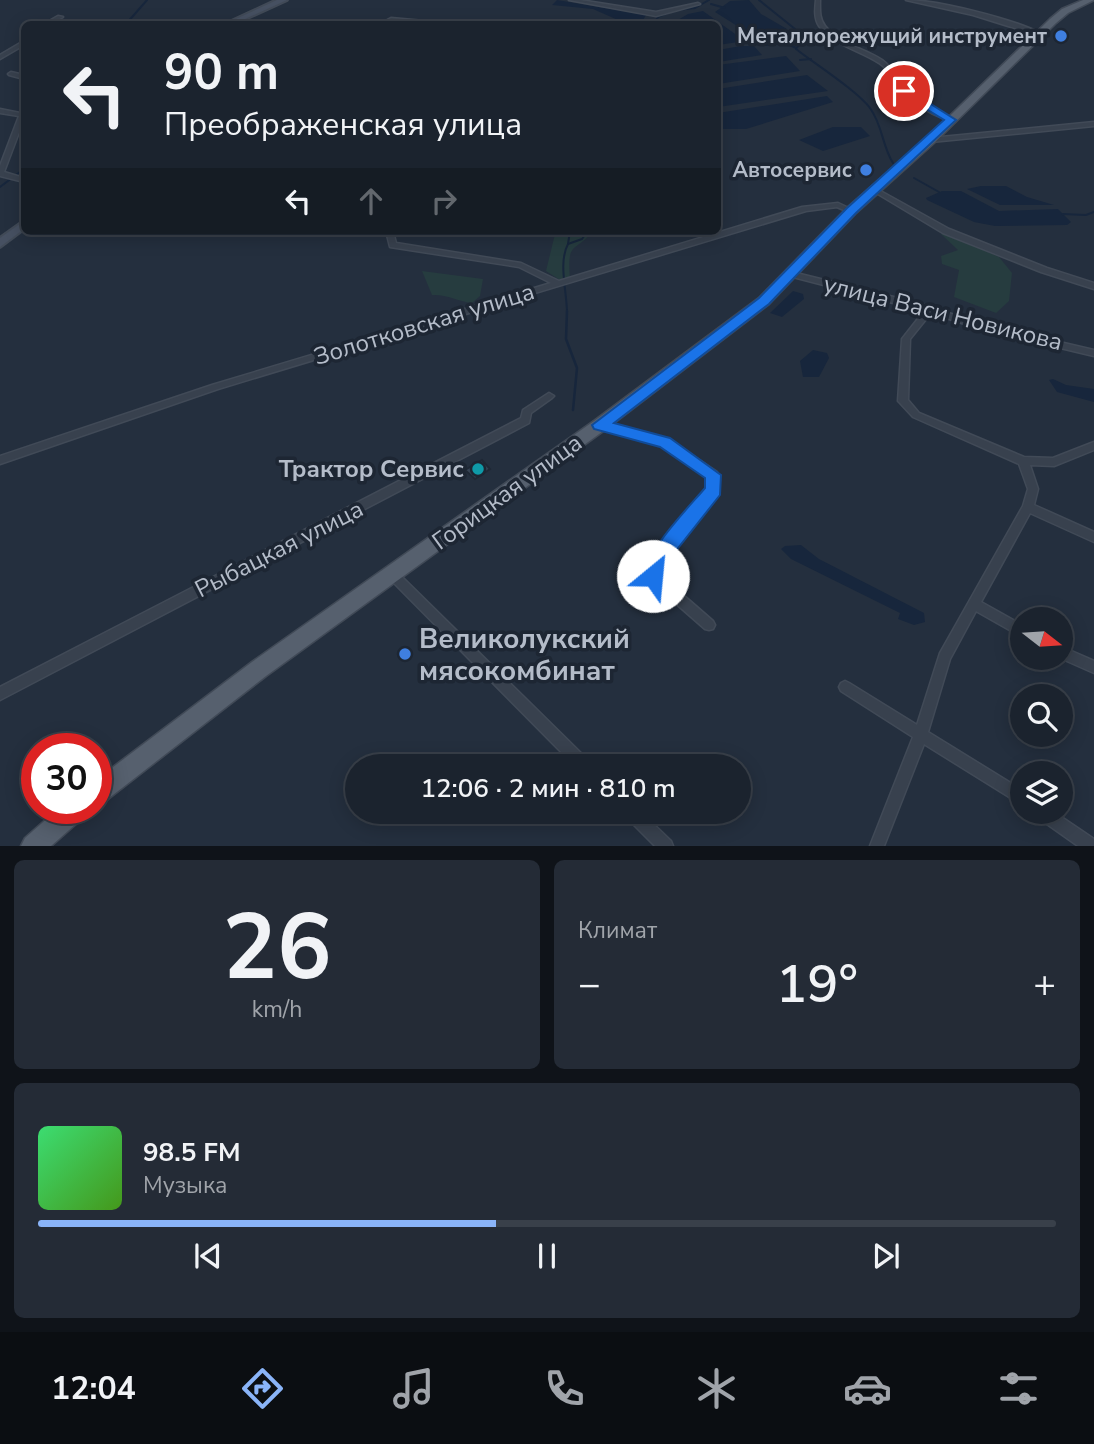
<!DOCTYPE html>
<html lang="ru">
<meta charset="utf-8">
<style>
:root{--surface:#1b232e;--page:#242b36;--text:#f1f3f6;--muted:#a0a4aa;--line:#39404a;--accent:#8ab4f8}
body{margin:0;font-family:"Nunito Sans",sans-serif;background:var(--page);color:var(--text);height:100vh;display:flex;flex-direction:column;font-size:26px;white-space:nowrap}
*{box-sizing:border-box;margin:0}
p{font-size:23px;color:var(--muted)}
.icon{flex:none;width:38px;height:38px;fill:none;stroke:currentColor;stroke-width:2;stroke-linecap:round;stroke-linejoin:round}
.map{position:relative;height:846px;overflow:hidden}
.sheet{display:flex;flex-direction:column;gap:14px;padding:14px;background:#0f1319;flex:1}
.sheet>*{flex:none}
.banner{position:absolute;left:21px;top:21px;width:700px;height:214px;border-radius:10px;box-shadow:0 4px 18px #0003,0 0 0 2px var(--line);background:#1b232e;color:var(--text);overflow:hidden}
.needle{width:46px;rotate:107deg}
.fabs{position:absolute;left:1010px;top:607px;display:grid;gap:14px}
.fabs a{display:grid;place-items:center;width:63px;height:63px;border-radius:50%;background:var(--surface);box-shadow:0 4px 18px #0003,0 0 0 2px var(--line);font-size:35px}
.speed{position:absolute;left:21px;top:733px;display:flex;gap:14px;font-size:35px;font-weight:700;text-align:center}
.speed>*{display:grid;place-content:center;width:91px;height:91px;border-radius:50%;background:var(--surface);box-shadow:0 4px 18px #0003,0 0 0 2px var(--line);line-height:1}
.speed .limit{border:10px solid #d22;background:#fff;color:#111}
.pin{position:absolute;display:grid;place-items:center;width:60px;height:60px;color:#fff;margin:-30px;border:4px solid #fff;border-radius:50%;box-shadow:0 2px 7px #0007}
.me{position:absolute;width:77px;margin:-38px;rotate:28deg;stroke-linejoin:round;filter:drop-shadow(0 0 5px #0008)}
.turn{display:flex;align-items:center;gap:24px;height:147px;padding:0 28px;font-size:32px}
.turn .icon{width:91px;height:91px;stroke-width:2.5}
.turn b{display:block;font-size:49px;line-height:60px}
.lanes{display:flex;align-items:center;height:66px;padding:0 28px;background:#0003;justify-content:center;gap:35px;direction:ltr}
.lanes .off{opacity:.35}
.big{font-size:52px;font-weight:600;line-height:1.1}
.sheet .card{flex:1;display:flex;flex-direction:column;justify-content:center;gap:10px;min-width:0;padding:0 24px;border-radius:10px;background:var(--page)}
.sheet .dial{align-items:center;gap:0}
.dial b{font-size:91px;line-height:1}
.song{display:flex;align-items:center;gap:21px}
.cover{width:84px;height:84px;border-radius:10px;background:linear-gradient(135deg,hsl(140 70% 55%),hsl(100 70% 35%))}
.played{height:7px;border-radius:4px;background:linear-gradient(90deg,var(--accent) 45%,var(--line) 45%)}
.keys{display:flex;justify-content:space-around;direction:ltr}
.heat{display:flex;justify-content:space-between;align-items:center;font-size:38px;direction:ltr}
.sheet .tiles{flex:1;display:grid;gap:14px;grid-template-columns:1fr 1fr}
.card:last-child{grid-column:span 2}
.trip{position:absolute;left:345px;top:754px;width:406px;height:70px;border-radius:35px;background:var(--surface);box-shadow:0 4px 18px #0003,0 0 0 2px var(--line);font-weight:600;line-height:70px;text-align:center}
.dock{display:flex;height:112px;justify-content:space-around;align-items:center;background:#0b0e12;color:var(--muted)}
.dock .icon{width:49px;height:49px}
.dock .on{color:var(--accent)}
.dock b{font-size:32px;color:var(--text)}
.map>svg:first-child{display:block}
</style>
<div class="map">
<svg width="1094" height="846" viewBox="0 0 1094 846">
<rect width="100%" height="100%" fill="#242f3e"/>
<g fill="#263c3f">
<path d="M559 231H593C574 254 567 240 570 279L560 280 546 271 555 234Z"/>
<path d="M946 233 999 257 1012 273 1009 301 996 313 954 297 959 270 942 264 941 256 958 250 941 234Z"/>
<path d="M422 271 483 279 480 296 472 303C457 301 446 294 432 295Z"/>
</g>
<g fill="#17263c">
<path d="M557 0 646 15 641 24H627L593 9 552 5Z"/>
<path d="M749 0 761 14 787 29 750 34 715 12 730 1Z"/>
<path d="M703 11 745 41 718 45V24H671L688 14Z"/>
<path d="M741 46H754L762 55 718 62V50Z"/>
<path d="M786 56 800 71 718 84V65Z"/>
<path d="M807 75 828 91 718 107V89Z"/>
<path d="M827 96 833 102 746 129H718V113Z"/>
<path d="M833 127H861L870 136 823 151 799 140Z"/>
<path d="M981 186H1006L1027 197 1054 205H1000L967 189Z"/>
<path d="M942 191H961L999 211 1058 209 1071 222 1067 225 995 226 974 222 927 200 926 198Z"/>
<path d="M793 291 803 294 804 299 782 317 770 313Z"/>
<path d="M813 350 827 353 829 358 819 377H803L800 361Z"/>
<path d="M1053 379 1066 385 1094 389V402L1057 392 1049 380Z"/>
<path d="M801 545 819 559 924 613 925 622 914 625 898 619 900 613 791 559 781 549 785 546Z"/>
</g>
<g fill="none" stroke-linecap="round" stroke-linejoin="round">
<g stroke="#17263c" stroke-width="2">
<path d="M759 0 795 29 800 44 796 49C815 64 856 90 870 108 883 126 882 146 893 163"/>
<path d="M711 4 725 8"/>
<path d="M676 10 695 8 709 0"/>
<path d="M126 24 147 0"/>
<path d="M654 24 658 17 669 12"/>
<path d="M771 35 796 48"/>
<path d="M755 37 785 43"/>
<path d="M766 45 782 43"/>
<path d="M800 60 811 59"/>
<path d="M914 178 939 192"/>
<path d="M0 187 24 169"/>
<path d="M1062 214 1086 215 1094 212"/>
<path d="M568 244 570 231"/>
<path d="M567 313C567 291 558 263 568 244L582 239 588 231"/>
</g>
<path stroke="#17263c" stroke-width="2.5" d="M567 311 566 339 577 368 573 410"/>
</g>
<path fill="#364354" stroke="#1f2835" stroke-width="2" d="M482 460 490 469 475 479 465 470Z"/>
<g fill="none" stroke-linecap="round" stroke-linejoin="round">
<defs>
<g id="street">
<path d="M569 0H580L656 12 698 3 700 4 656 16Z"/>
<path d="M816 0H820C820 10 819 18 825 26 839 44 864 48 882 60 892 67 896 76 903 85 914 101 935 111 953 118V120C936 119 909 101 899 88 892 79 889 69 879 63 860 50 832 45 819 26 814 18 815 9 816 0Z"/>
<path d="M906 0C937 0 1014 19 1042 34L1037 35 973 15Z"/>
<path d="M58 16 63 17 50 24H44Z"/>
<path d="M391 18 435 22 438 24C425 25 401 20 391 22 388 23 384 24 380 24Z"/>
<path d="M22 42H24V45L0 59V55Z"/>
<path d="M11 72 24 75V79L9 75 8 74Z"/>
<path d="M0 109 20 113 22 110 24 109V119L4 172 24 178V182L0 176V166L19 116 0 113Z"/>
<path d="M1094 122V126L931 142 928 140 931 138Z"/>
<path d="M875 188 949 229 1047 268 1094 283V289L1041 272 943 233 873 191 871 190Z"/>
<path d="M838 203 855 211 851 213 837 207 806 211 218 389 0 464V456L212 385 551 283 519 267 390 247 387 235 376 231H393L396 243 521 263 559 281 802 207Z"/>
<path d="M789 272H792L918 303 982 324 1094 350V356L980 329 931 313 910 339 908 400 919 413 1024 457 1053 458 1094 442V450L1054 466 1030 465 1038 489 1034 505 1094 532V542L1030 513 981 602 1022 625V637L976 611 950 659 928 732 1022 790V805L924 744 884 846H870L913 737 841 691 839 687 841 683 845 681 849 683 917 725 940 653 1023 506 1028 489 1019 464 913 417 900 403 898 401 902 339 924 311 789 276Z"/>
<path d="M549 393 554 396 552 398 531 413 529 423 0 700V687L521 418 523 410Z"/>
<path d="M600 421 668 439 717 472C719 477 719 488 717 493L660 566 659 574 713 621 715 625 713 629 709 630 705 629 649 580 647 576 651 561 708 489V477L662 445 597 428 595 425Z"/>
<path d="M392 569 396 571 589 761 591 766H575L388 577 386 574 388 571Z"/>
<path d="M1060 646 1094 661V673L1060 658Z"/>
<path d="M624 812H641L671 841 673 846H655L626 817Z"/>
<path d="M1035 812H1054L1094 839V846H1078L1037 817Z"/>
</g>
<g id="secondary">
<path d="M277 0H287L234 24H225Z"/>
<path d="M24 221V229L0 247V238Z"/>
</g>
<g id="primary">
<path d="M1083 0H1094L1068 13 1056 23 935 142 855 214 769 304 606 429 266 676 104 802 96 805V780L252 662 594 421 759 298 847 208 927 138 1050 19 1062 9Z"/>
<path d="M59 808H88L85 816 51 846H21L25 838Z"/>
</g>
</defs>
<use href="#street" stroke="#414a57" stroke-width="3"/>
<use href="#secondary" stroke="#414a57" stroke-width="4"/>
<use href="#primary" stroke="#414a57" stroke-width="3"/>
<use href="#street" fill="#38414e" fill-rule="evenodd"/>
<use href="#secondary" fill="#465061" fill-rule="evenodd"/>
<use href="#primary" fill="#56606e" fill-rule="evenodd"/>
</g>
<path fill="#1a73e8" stroke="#114b97" stroke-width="2" d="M900 89H907L956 120 856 213 769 304 614 423 670 438 721 475 720 495 664 566 660 581H647C636 560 690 506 705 488V478L660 447 594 429 592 425 759 298 847 208 944 120 900 93Z"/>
<g fill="#3f7fe0" stroke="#1d2633" stroke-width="2.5">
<circle cx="1061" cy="36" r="7"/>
<circle cx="866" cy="170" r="7"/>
<circle cx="405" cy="654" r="7"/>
</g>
<circle fill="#0f9aa8" stroke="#1d2633" stroke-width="2.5" cx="478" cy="469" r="7"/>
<g text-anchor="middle" stroke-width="7" stroke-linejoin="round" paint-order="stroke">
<g font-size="21" font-weight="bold" fill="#b4bcc9" stroke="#1d2633" text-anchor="end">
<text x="1047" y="43">Металлорежущий инструмент</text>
<text x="852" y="177">Автосервис</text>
</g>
<g font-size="24" fill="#b4bcc9" stroke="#1d2633">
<text transform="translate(943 313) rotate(14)" y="8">улица Васи Новикова</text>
<text transform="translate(424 324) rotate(-17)" y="8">Золотковская улица</text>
<text transform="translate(507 492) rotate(-36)" y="8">Горицкая улица</text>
<text transform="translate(279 549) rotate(-27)" y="8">Рыбацкая улица</text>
</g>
<g font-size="24" font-weight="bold" fill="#b4bcc9" stroke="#1d2633" text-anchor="end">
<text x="464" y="477">Трактор Сервис</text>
</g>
<g font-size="28" font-weight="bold" fill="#b4bcc9" stroke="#1d2633" text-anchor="start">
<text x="419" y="648">Великолукский<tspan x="419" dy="32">мясокомбинат</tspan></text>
</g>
</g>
</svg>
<div class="fabs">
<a><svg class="needle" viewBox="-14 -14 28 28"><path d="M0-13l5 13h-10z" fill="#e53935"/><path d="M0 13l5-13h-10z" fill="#a0a4aa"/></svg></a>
<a><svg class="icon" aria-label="search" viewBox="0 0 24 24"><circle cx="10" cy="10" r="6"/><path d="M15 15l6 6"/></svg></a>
<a><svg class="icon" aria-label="layers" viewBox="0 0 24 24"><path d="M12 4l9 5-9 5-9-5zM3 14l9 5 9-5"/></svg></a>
</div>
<div class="speed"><div class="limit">30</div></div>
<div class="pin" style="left:904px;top:91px;background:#d93025"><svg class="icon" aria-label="arrive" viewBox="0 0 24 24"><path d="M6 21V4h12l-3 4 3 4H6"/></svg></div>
<svg class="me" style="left:653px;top:576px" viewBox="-20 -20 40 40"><circle r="19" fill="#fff"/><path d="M0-13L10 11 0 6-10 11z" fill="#1a73e8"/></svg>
<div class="trip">12:06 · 2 мин · 810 m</div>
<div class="banner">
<div class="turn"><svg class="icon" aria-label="left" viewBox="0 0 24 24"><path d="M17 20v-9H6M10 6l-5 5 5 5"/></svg><div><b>90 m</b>Преображенская улица</div></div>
<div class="lanes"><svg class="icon" aria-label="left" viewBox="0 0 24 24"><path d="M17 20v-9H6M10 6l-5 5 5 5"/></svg><svg class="icon off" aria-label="ahead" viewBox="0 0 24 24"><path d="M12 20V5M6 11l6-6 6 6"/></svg><svg class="icon off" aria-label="right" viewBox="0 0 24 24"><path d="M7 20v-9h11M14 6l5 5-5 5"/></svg></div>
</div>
</div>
<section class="sheet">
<div class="tiles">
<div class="card dial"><b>26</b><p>km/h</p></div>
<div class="card"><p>Климат</p>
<div class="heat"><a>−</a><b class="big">19°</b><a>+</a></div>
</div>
<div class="card">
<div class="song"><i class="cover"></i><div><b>98.5 FM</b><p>Музыка</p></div></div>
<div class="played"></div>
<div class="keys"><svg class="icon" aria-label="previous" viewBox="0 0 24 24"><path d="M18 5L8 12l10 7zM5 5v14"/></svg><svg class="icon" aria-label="pause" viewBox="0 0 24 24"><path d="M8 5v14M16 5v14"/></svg><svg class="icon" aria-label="next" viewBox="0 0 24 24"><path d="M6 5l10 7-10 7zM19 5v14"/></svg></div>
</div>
</div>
</section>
<nav class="dock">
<b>12:04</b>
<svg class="icon on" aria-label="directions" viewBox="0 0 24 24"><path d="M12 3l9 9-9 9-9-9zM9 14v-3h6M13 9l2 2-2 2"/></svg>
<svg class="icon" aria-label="music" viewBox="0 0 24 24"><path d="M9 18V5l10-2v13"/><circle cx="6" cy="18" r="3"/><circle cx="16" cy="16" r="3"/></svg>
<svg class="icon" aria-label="phone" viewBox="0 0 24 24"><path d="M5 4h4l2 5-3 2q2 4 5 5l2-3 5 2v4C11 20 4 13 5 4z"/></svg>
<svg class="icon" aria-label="climate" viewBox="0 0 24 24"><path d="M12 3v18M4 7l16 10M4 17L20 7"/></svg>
<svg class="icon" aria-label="car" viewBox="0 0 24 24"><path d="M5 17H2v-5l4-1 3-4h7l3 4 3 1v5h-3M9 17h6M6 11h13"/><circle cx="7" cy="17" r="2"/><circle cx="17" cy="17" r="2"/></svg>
<svg class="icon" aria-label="filters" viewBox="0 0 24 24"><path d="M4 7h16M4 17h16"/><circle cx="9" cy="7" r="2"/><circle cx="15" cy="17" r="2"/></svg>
</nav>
